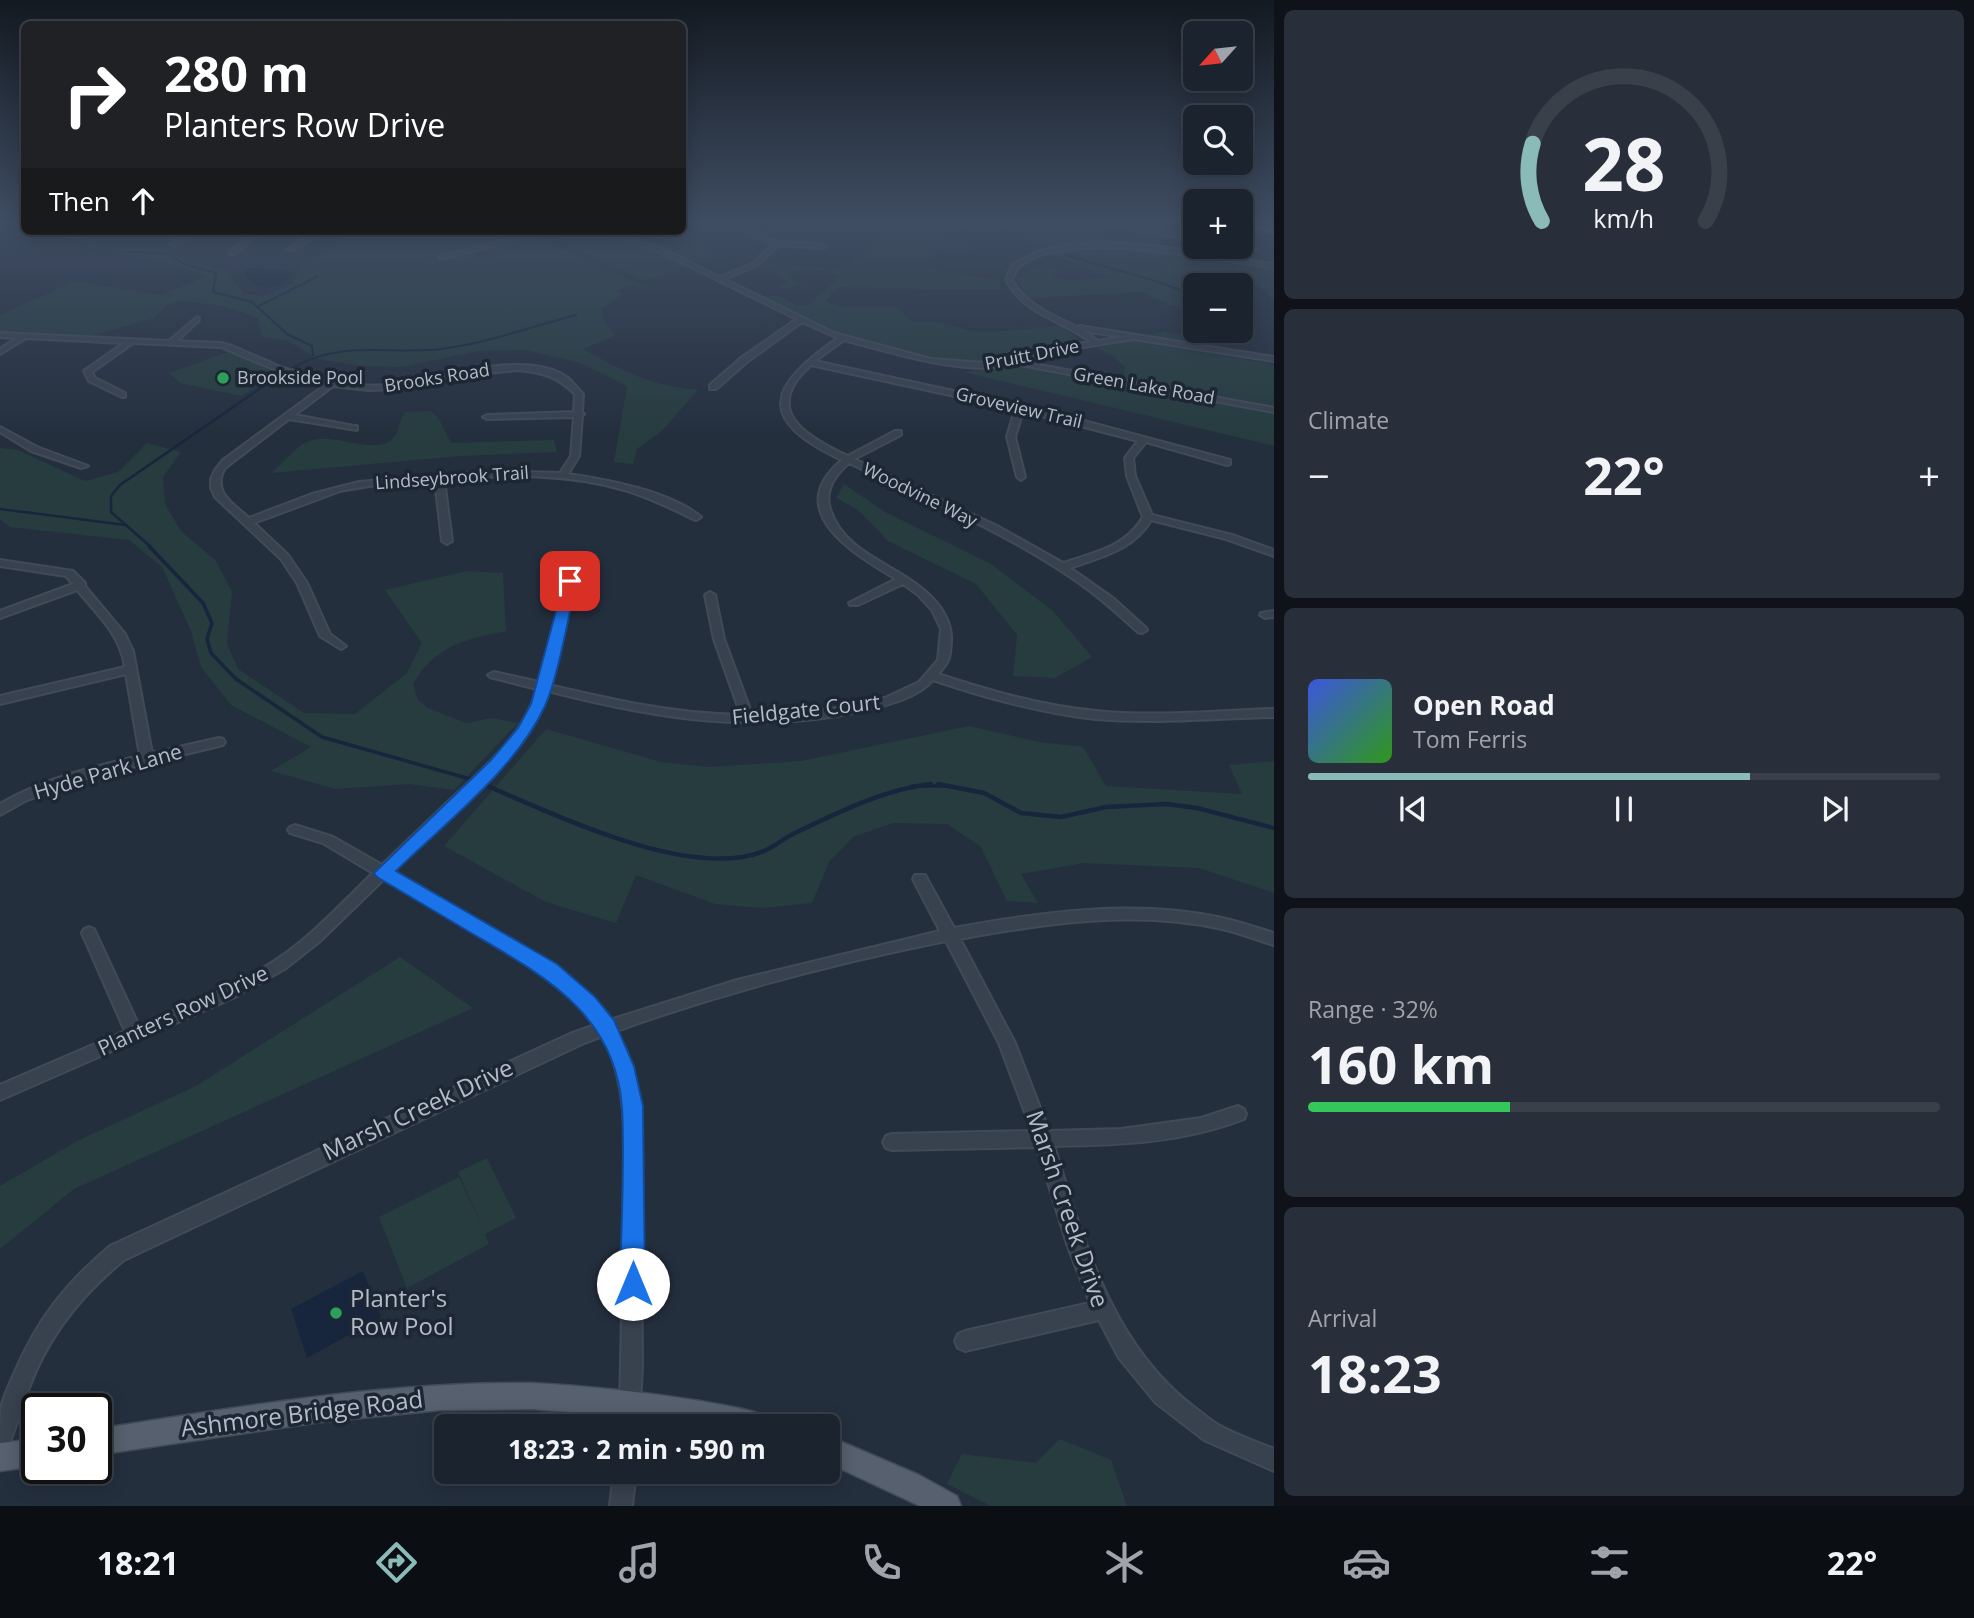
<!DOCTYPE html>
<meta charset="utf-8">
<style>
:root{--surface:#1b232e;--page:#282f3a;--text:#f1f3f6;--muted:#a0a4aa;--line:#39404a;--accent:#8bbbb9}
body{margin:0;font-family:"Open Sans",sans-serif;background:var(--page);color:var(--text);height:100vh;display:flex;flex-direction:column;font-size:26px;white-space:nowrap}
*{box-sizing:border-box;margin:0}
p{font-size:23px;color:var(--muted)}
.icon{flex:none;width:38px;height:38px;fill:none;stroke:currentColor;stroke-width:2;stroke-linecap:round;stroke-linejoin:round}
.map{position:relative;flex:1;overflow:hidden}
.panel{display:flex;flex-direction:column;gap:10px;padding:10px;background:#0f1319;width:700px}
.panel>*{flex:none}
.guide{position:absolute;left:21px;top:21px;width:665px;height:214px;border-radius:10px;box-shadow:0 4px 18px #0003,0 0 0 2px var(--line);background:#202124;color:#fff;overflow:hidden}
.needle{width:46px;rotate:243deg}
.tools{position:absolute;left:1183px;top:21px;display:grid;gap:14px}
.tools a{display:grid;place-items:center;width:70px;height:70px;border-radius:10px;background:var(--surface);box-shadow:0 4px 18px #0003,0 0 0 2px var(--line);font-size:35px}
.speed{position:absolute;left:21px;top:1393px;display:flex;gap:14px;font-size:35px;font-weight:700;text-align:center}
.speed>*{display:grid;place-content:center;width:91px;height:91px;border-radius:50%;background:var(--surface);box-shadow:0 4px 18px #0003,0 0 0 2px var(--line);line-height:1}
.speed .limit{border:4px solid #111;border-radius:10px;background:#fff;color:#111}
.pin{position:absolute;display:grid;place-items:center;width:60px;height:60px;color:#fff;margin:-30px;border-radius:14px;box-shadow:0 4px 10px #0006}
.me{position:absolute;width:77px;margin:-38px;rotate:0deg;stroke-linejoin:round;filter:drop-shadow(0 0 5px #0008)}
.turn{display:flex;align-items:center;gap:24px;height:147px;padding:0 28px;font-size:32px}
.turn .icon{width:91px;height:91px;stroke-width:2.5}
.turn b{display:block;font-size:49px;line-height:60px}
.then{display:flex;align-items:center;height:66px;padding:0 28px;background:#0003;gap:14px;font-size:26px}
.big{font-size:52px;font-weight:700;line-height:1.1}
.panel .tile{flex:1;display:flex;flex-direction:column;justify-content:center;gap:10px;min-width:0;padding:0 24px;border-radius:10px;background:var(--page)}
.panel .dial{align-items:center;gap:0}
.dial svg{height:182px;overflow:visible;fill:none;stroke:var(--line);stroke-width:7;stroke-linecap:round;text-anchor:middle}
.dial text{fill:var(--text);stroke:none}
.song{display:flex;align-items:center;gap:21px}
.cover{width:84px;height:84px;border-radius:10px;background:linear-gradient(135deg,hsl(230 70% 55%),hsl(110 70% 35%))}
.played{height:7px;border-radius:4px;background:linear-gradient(90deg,var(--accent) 70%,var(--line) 70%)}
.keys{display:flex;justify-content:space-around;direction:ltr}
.heat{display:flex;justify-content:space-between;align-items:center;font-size:38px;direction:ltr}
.charge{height:10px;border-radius:5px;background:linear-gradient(90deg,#34c759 32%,var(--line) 0)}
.trip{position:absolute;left:434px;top:1414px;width:406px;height:70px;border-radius:10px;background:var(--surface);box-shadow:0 4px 18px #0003,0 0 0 2px var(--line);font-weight:700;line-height:70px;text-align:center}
.tabs{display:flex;height:112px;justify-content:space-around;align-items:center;background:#0b0e12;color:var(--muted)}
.tabs .icon{width:49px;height:49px}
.tabs .current{color:var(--accent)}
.tabs b{font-size:32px;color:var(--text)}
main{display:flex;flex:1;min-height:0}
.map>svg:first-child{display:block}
</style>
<main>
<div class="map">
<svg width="1274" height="1506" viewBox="0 0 1274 1506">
<rect width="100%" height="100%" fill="#242f3e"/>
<g fill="#263c3f">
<path d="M683 224H705L706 233 696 242 714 251 710 255 738 261 711 259 693 265 650 245 654 231H682Z"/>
<path d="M894 224H921L918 230 975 247 969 253 927 249 934 255 924 265 947 272 998 280 1002 291 839 287 825 302 845 307H897L911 321H936L971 331 993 332 1058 326 1079 339 983 365 947 362 836 333 760 296H778L798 306 809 304 842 276C823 268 806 269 786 274L802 285 785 289 778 286 788 282 765 267 767 264 843 269Z"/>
<path d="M949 224H1001L1124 242C1085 241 1061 253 1023 240L1024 231 986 226 949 230Z"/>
<path d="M40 231H72L102 246 161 248 184 260 225 270 244 294 261 296 292 284 299 271 349 231H454L460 235 539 231 421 261 470 251 481 258 499 255 495 251 496 245 536 236 589 263 652 289 627 286 615 291 623 294 602 308 603 320 615 336 583 349C625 372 649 385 698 390L661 432 637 449 633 464 614 462 627 386 581 363 525 350 477 351 402 367 363 366 318 359 288 341 262 337 257 317 223 306 181 301 166 305 154 318 91 336 0 332V315L76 281 160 295 208 276 139 256 92 251Z"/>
<path d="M563 231C612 231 645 245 688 266L644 280 556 240 562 236Z"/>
<path d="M1081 249 1135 250 1274 270V299L1233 269 1215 272 1232 285H1195V312L1169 305 1141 292 1029 298 1020 285 1019 279C1032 267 1043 263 1060 269L1050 275 1067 281 1111 277 1051 254Z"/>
<path d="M1195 320V331H1218L1220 337 1209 345 1142 336 1163 332 1183 334 1179 324Z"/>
<path d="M1131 341 1267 363 1274 366V406L1124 378 1125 367 1113 356 1096 348Z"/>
<path d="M234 350 279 373 241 396 180 383 169 373Z"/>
<path d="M1018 366 1274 412V446L964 372Z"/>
<path d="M430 411 438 417 451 443 554 440 557 452 460 456 271 473C282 464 296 446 309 441 334 431 377 458 394 437 399 430 400 419 405 412Z"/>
<path d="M147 443 181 452 163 477 165 504 180 530 216 561 232 592 227 644 238 669 304 713 355 714 407 673 422 643 385 590 467 571 503 573 506 631C466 639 434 646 413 684L418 700 428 708 466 723 491 718 518 723 454 790 409 784 336 789 271 771 311 747 231 705 201 667 191 631 162 567 129 540 10 527 0 519V448L18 450 85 481 118 472Z"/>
<path d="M844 484 885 512 991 564 1053 611 1092 657 1055 678 1013 676 1017 635 976 584 888 541 858 510 836 498Z"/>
<path d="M969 726 1039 742 1083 747 1106 786 1242 794 1229 765 1274 761V893L1199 868 1084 863 1021 874 1038 903 1007 901 981 847 947 824 893 823 853 837 829 862 812 903 763 908 715 904 636 875 616 923 546 902 444 846 546 729 661 762 708 767 801 761Z"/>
<path d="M400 957 473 1008 74 1189 0 1249V1186L77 1141 196 1086Z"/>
<path d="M487 1158 516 1218 485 1234 489 1244 407 1288 379 1217 459 1177 485 1233 458 1172Z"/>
<path d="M1060 1439 1111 1460 1127 1506H991L947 1484 962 1454 1036 1463Z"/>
</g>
<g fill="#17263c">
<path d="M1171 238 1195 242V247H1224L1230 254 1223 256 1158 244 1163 239Z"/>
<path d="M251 268 292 272C287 286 271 289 257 287L245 276 244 271Z"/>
<path d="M363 1271 381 1317 307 1358 291 1309Z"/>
</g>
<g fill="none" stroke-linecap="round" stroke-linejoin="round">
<g stroke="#17263c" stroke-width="2">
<path d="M60 231 61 237 97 251 165 253 187 265 216 273 213 292 252 302 287 334 312 346 313 355"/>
<path d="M1065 255 1159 282 1195 296"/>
<path d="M257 307 318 276"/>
<path d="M298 365C344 340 392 355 441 349 487 343 531 327 576 315"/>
</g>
<g stroke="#17263c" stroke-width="2.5">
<path d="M289 370 302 363"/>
<path d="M0 509 126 525"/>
<path d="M151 547 111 512V496L120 485 281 374"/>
</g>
<g stroke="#17263c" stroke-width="3.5">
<path d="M149 546 203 603 212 623 207 639 211 653 236 679 322 737 470 779"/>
<path d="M485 785 488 786"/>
<path d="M912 786H948"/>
</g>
<g stroke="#17263c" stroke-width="4.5">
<path d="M938 784 984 793 1021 813 1061 817 1106 807 1166 804 1197 808 1274 828"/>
<path d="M485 785C556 815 690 881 764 851 776 846 785 837 797 832 839 812 885 789 931 784"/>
</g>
<defs>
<g id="minor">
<path d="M745 224H751C767 252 803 238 827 246L824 248 779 245 756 266 724 279 834 333 931 359 999 364 1071 345 1091 342C1060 319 1026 316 1006 280 1008 276 1009 268 1013 265 1016 262 1023 260 1027 257 1088 226 1207 255 1274 264V268C1215 260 1067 228 1020 266 1016 269 1014 275 1012 280 1026 305 1052 315 1077 327L1080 326 1274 357V361L1133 339 1071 349 1023 362 1274 408V412L1015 364C965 377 894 353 844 340L815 361 1054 413 1230 460V464L1227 465 1146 442 1133 458 1135 476 1152 515 1232 535 1274 550V556L1226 539 1151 520C1134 550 1100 557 1070 568L1114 599 1146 628 1147 630 1142 633 1138 632C1117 613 1096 594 1072 578 1003 531 924 498 849 463 835 475 824 490 830 509 844 553 893 563 925 591 940 604 952 621 951 641 950 658 950 661 938 674 990 691 1042 706 1096 711 1155 717 1215 711 1274 709V717C1215 718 1155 724 1096 719 1040 713 986 698 933 680 918 697 891 704 871 709 758 736 658 719 548 691 536 739 493 774 459 807 437 828 415 850 392 871L555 966 593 998 610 1020 737 980 940 931 913 879 915 875H925L954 928C1041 912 1134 899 1222 918 1240 922 1257 928 1274 933V945C1257 940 1240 933 1222 929 1136 910 1045 923 960 939L1015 1043 1049 1131 1121 1129 1201 1118 1238 1106 1244 1109 1246 1114 1244 1119C1183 1143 1118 1145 1054 1146 1084 1241 1111 1344 1194 1407 1202 1413 1211 1421 1220 1426 1237 1435 1256 1442 1274 1449V1471L1204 1440 1156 1403 1119 1358 1099 1320 965 1351 958 1348 955 1341 958 1334 965 1331 1090 1303 1067 1244 1037 1147 892 1150 886 1148 883 1142 886 1136 892 1134 1032 1131 999 1043 946 941C835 963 723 993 616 1031L627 1052 640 1106 642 1365 639 1426H619C622 1360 622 1295 623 1229 623 1165 633 1095 603 1036L582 1044 124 1260C81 1295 48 1336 29 1388 21 1408 16 1429 7 1449L0 1452C0 1439 0 1422 1 1409 3 1397 9 1385 14 1374 37 1320 65 1284 110 1246L570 1034 595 1025 583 1008 545 974 384 879 319 942 286 968 235 997 0 1100V1085L125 1031 82 933 84 929 89 927 94 929 139 1026C185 1006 234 988 276 960 312 936 342 903 373 873L323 843 290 833 288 830 290 827 295 825 333 837 382 865C405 843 429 820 452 798 485 767 525 734 537 689L490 677 488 675 494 672 539 682 566 579H574L575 581 549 685C613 700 675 714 741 715L714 639 705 595 710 592 715 595 724 639 752 715 798 713 845 707 885 698 919 682 938 660 941 629 932 610 918 595 903 584 858 605H850L849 603 896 579C854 554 781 511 842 460 755 419 768 387 838 338L802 322 747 362 716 389H710V385L741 358 797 319 660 252 600 231H609L664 250 719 277 752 264 773 244C760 241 752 236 745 224ZM1083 331 1123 337 1098 341ZM811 365 1015 409 1007 437 1017 477 1021 480 1025 477 1015 437 1023 411 1138 441 1125 458 1127 476 1143 517C1126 547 1093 553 1063 563L997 526 854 459 901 435V431H895L848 456C804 436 761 409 811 365Z"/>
<path d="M1106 224H1121L1195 237V241Z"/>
<path d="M192 231H199L175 245 170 244Z"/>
<path d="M255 231H261L234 254H230V252Z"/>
<path d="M318 231H325L292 250 287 249Z"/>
<path d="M542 231H552L442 259 439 257Z"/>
<path d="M1241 245 1257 249 1254 251 1239 248Z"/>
<path d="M197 317 199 318V320L177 341 221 343 232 346 283 368 330 381 334 380 337 383C357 385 377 387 397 384 442 378 528 348 568 378 573 383 578 389 583 394L582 412 584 414 582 416 579 456 568 474C608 480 669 491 701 517L696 520 693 519C671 508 650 498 628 491 569 473 505 474 444 480L452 541 447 544 442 541 435 480 369 486 340 491 254 523 288 555 307 583 330 634 346 646 341 649 320 636 297 583 281 559 215 497 211 488V479L215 470 223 460 325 385 290 376 221 347 133 343 92 372 95 378 125 393V397H122L89 381 84 371 124 343 26 338 0 354V349L17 338 0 337V333L169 341ZM519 370C545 373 556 376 575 394L574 412 487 415 483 417 487 419 574 417 571 456 560 473 493 471 359 482 312 494 249 518C233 504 211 491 225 468L289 419 357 430V426H354L295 415 333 386 368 390 396 389 465 375Z"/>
<path d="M0 427 37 447 88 466 81 468 31 451 0 432Z"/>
<path d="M0 560 73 571 85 583V586L125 634 133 651 152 753 219 738 223 739 225 742 223 745 79 780 25 801 0 815V804C43 779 92 767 140 756L126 674 0 704V696L125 667C120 634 98 615 77 590L0 618V611L73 584 66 576 0 566Z"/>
<path d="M1274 611V617L1265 618 1260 615 1261 613Z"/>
<path d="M614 1472H636L632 1506H610Z"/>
</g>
<g id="major">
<path d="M532 1383C589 1386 644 1392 700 1401 722 1405 747 1408 768 1417L772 1426H694L624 1416 532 1409 441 1410 321 1422 96 1455V1429C241 1407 385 1381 532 1383Z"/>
<path d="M828 1436 919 1475 957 1496 961 1506H920L828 1463Z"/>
<path d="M37 1439V1466L0 1471V1443Z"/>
</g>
<path id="highway" d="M1241 224 1274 229V233L1241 227Z"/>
</defs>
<use href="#minor" stroke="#414a57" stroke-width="4"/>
<use href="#major" stroke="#414a57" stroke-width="3"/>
<use href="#highway" stroke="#434c59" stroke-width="3"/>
<use href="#minor" fill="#38414e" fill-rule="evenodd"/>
<use href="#major" fill="#56606e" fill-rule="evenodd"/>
<use href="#highway" fill="#746855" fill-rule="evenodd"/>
</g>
<linearGradient id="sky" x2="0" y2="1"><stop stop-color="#141a22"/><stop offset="0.51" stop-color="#3f4d63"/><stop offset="1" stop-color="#3f4d63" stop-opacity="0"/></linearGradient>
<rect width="1274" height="435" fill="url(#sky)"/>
<path fill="#1a73e8" stroke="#114b97" stroke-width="2" d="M570 577 577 581C568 616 559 675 545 706 516 769 445 823 396 871L557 964 595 997 614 1020 634 1066 643 1106 645 1284 641 1293 633 1296 624 1293 620 1284C621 1226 625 1166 622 1108 616 1017 548 978 478 937 444 917 411 897 377 877L374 873 491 760 518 728 531 704 564 581Z"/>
<g fill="#2e9e5b" stroke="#1d2633" stroke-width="2.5">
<circle cx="223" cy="378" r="7"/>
<circle cx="336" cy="1313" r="7"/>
</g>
<g text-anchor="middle" stroke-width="7" stroke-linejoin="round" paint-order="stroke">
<g font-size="18" fill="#b4bcc9" stroke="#1d2633">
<text transform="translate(1032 355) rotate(-11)" y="6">Pruitt Drive</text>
<text transform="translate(437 378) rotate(-9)" y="6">Brooks Road</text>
<text transform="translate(1144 386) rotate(10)" y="6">Green Lake Road</text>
<text transform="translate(1019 408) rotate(13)" y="6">Groveview Trail</text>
<text transform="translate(452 478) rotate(-4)" y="6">Lindseybrook Trail</text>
<text transform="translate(920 495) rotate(26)" y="6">Woodvine Way</text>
</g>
<g font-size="18" fill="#b4bcc9" stroke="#1d2633" text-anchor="start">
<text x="237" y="384">Brookside Pool</text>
</g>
<g font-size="21" fill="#b4bcc9" stroke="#1d2633">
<text transform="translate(806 710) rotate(-6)" y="7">Fieldgate Court</text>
<text transform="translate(108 772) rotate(-16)" y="7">Hyde Park Lane</text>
<text transform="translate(183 1011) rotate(-25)" y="7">Planters Row Drive</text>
</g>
<g font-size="24" fill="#b4bcc9" stroke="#1d2633">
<text transform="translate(418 1110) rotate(-25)" y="8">Marsh Creek Drive</text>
<text transform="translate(1067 1209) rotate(71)" y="8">Marsh Creek Drive</text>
<text transform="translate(302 1414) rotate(-7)" y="8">Ashmore Bridge Road</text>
</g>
<g font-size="24" fill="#b4bcc9" stroke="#1d2633" text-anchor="start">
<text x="350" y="1307">Planter's<tspan x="350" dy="28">Row Pool</tspan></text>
</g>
</g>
</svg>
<div class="tools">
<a><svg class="needle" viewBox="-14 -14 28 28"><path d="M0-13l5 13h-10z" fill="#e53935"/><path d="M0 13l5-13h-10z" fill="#a0a4aa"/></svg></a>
<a><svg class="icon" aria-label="search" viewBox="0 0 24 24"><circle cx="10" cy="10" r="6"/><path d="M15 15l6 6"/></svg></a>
<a>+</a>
<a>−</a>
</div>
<div class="speed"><div class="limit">30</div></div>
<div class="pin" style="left:570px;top:581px;background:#d93025"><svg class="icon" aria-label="arrive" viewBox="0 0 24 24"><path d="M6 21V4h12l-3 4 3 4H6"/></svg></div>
<svg class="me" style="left:633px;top:1284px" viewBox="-20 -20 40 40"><circle r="19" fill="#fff"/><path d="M0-13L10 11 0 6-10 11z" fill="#1a73e8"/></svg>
<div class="trip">18:23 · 2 min · 590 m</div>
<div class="guide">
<div class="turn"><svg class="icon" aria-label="right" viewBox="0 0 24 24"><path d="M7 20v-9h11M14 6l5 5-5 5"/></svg><div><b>280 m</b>Planters Row Drive</div></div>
<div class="then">Then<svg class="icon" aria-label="ahead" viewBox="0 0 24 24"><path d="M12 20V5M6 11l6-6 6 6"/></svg></div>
</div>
</div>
<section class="panel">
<div class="tile dial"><svg viewBox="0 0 100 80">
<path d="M14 69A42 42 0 1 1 86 69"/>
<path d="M14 69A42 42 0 0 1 10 35" stroke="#8bbbb9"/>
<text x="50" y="56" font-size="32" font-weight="700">28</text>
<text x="50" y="72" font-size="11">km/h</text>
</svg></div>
<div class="tile"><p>Climate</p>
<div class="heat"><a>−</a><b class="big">22°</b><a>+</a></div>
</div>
<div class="tile">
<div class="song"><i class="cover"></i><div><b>Open Road</b><p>Tom Ferris</p></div></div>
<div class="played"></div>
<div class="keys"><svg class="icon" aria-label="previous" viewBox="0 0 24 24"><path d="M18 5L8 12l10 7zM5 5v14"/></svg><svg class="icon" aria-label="pause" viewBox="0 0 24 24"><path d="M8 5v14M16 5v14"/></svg><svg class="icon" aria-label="next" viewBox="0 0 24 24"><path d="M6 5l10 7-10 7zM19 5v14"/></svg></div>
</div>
<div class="tile"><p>Range · 32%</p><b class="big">160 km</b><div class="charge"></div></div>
<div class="tile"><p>Arrival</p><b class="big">18:23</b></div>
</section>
</main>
<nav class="tabs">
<b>18:21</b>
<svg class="icon current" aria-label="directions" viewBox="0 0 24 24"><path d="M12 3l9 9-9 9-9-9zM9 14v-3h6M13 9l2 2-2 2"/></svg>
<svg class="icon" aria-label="music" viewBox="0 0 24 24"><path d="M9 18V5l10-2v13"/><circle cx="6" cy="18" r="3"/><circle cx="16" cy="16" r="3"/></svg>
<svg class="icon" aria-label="phone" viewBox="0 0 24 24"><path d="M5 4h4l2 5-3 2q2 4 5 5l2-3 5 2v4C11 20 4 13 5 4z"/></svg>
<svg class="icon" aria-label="climate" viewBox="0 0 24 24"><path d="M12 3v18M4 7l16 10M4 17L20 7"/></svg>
<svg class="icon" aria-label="car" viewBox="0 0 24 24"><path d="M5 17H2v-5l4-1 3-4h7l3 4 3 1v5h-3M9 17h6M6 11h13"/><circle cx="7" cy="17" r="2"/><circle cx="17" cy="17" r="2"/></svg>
<svg class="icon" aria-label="filters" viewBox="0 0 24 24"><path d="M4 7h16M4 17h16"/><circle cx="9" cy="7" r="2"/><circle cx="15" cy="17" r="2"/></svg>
<b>22°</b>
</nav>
